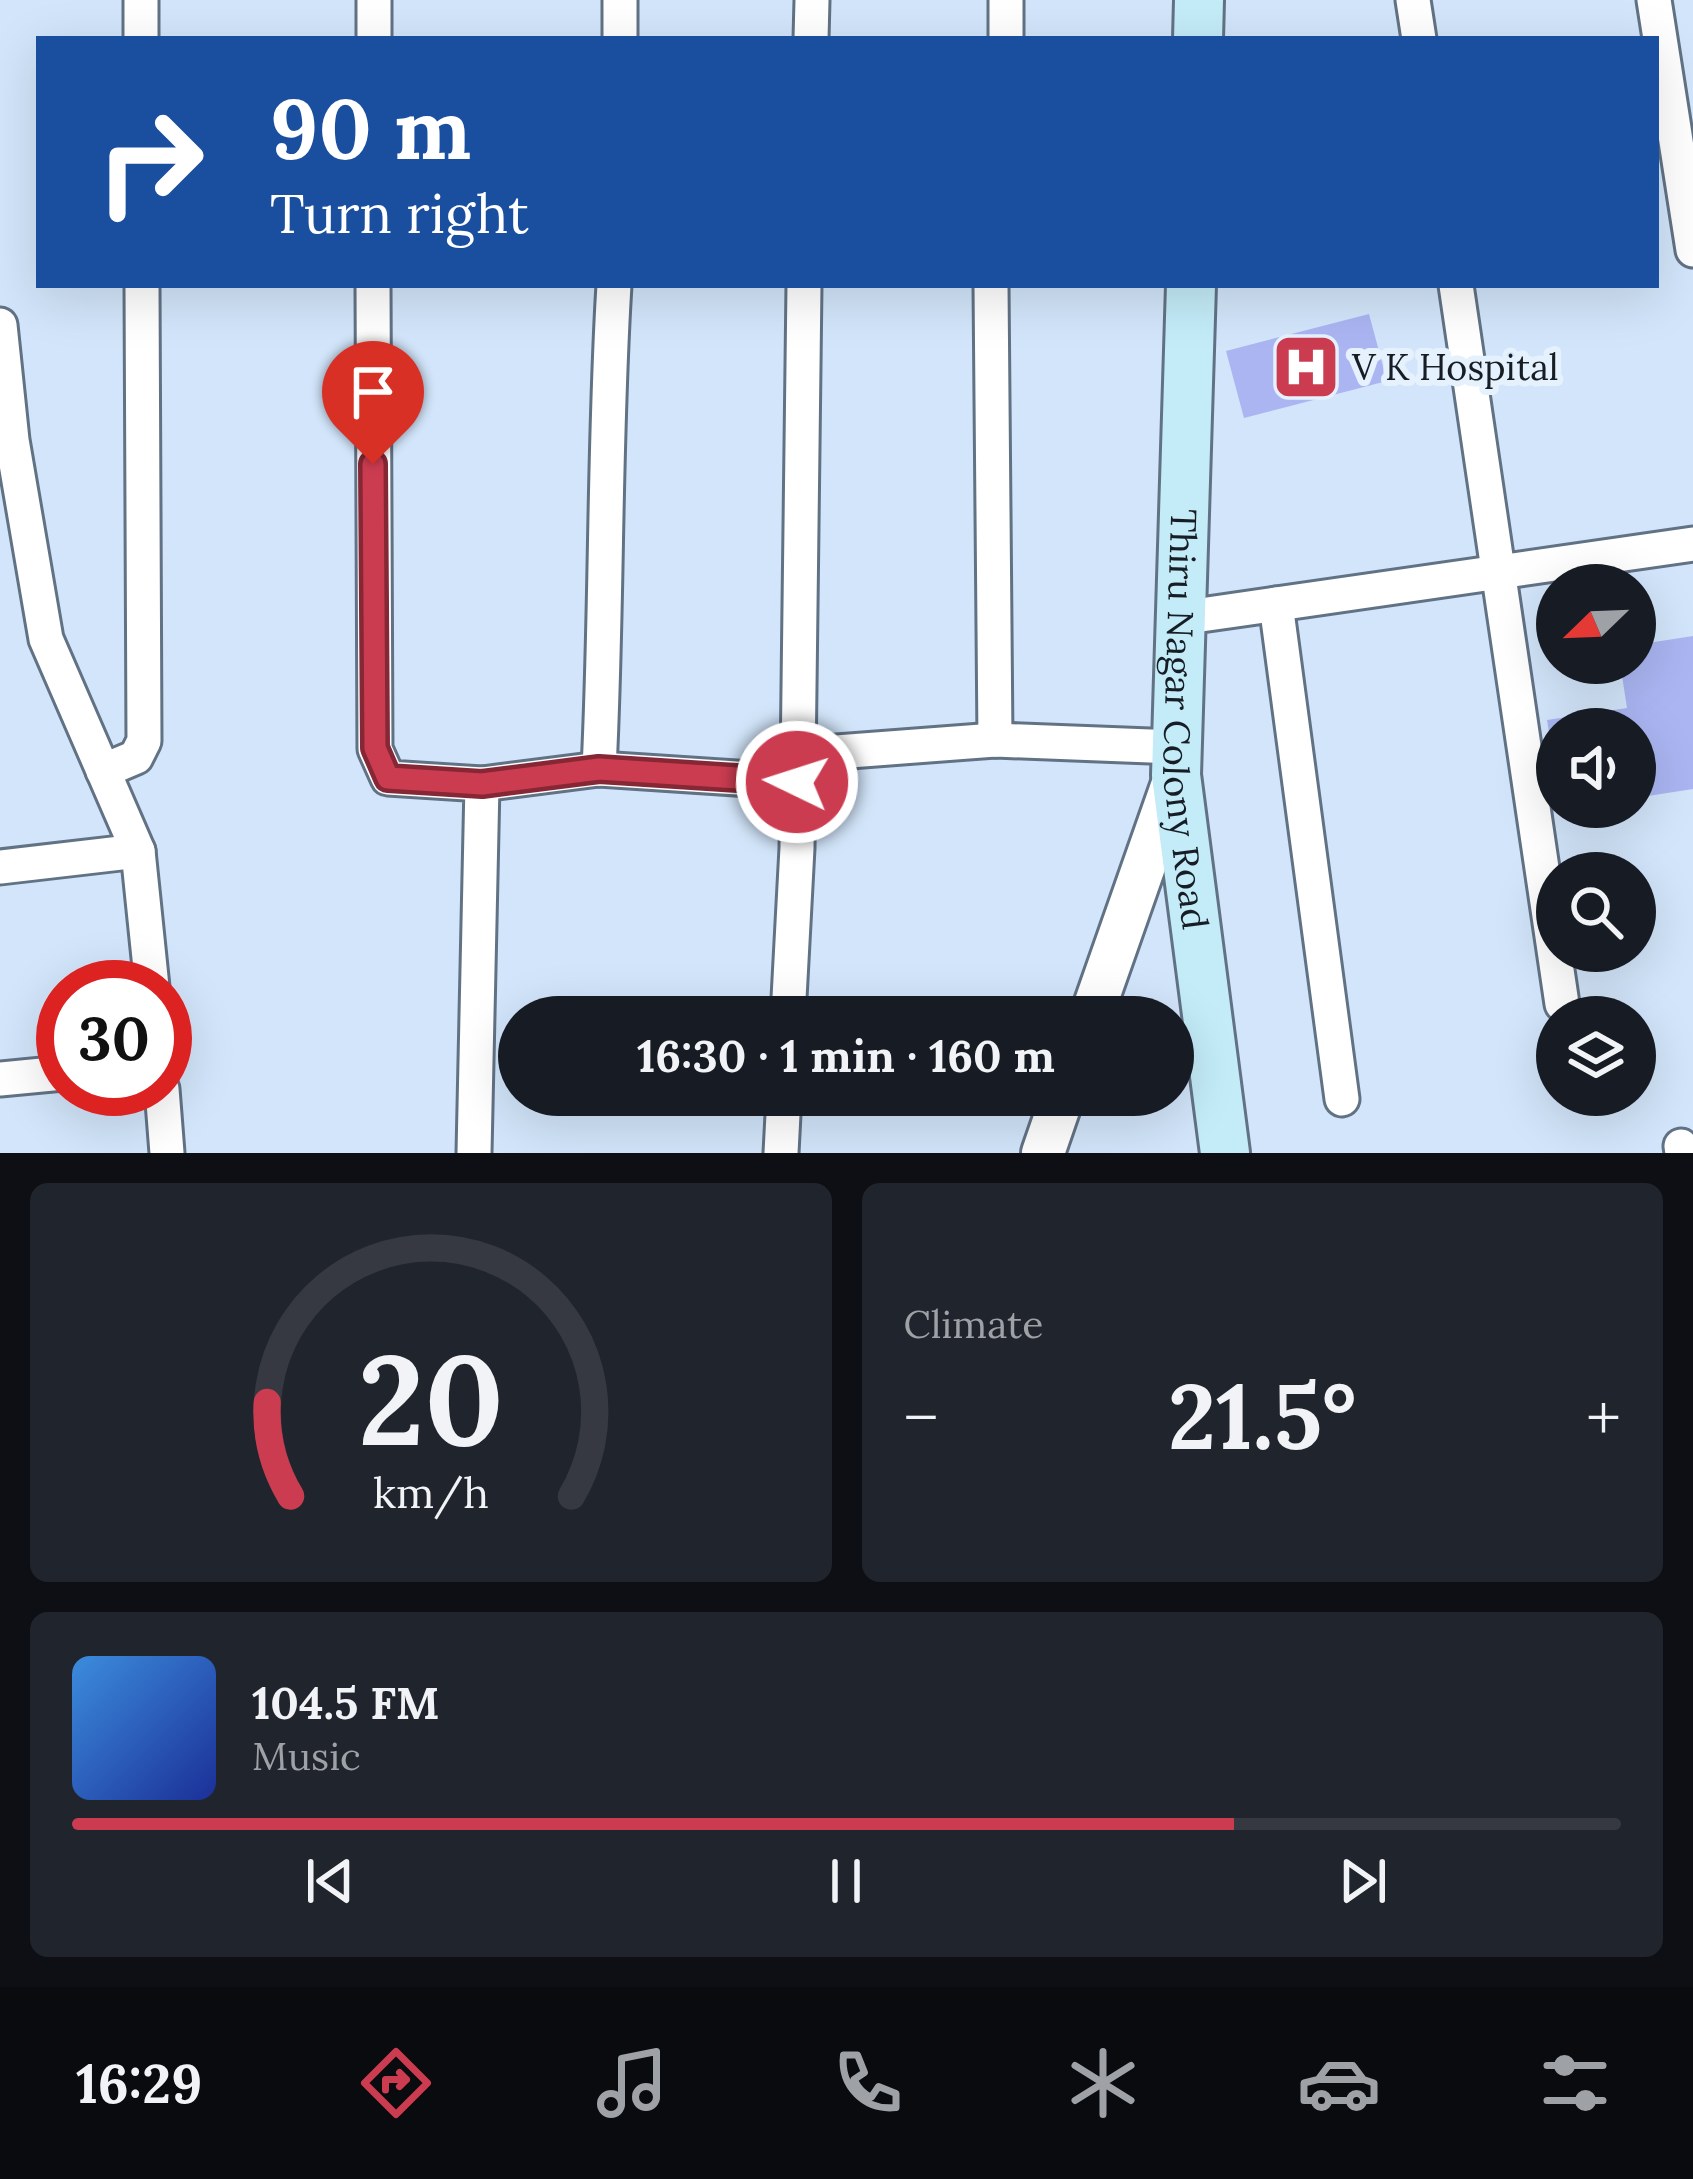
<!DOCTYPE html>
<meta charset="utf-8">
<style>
:root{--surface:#171b24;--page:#20242c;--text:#f1f3f6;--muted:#9ea1a6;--line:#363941;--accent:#cc3c51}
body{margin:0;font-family:Lora,serif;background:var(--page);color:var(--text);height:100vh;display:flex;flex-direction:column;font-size:45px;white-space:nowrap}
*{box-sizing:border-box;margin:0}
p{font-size:39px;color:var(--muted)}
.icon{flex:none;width:66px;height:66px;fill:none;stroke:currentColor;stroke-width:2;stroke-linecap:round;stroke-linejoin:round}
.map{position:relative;height:1153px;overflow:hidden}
.panel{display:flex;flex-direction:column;gap:30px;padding:30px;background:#0d0f14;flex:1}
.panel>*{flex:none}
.top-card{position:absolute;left:36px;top:36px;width:1623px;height:252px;border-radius:0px;box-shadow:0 12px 48px #0002;background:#1a4fa0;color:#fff;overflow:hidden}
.needle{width:78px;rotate:247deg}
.tools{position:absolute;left:1536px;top:564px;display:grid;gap:24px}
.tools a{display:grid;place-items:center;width:120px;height:120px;border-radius:50%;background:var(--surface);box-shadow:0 12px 48px #0002;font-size:60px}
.speed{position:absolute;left:36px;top:960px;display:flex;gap:24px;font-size:60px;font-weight:700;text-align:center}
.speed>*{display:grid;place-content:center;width:156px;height:156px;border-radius:50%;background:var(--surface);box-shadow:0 12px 48px #0002;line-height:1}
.speed .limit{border:18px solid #d22;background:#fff;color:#111}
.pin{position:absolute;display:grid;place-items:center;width:102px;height:102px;color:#fff;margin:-123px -51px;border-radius:50% 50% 50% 0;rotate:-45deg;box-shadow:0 0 12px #0007}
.pin .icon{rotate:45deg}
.me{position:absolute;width:132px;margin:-66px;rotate:274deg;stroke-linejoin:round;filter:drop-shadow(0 0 9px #0008)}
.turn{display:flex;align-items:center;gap:42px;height:252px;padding:0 36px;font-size:54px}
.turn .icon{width:156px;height:156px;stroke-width:2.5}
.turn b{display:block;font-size:84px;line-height:102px}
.big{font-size:90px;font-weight:800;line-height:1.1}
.panel .card{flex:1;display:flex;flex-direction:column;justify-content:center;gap:18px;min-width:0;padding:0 42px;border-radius:18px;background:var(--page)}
.panel .dial{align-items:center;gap:0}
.dial svg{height:312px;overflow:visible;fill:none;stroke:var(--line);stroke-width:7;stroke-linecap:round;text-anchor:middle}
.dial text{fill:var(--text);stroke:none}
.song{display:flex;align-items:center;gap:36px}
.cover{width:144px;height:144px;border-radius:18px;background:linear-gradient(135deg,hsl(210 70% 55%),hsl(230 70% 35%))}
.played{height:12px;border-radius:6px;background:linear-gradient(90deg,var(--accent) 75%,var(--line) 75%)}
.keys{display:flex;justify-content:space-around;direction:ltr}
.heat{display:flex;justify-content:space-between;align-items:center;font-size:66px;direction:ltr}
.panel .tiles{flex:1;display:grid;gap:30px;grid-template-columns:1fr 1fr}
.card:last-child{grid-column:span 2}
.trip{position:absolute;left:498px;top:996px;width:696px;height:120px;border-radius:60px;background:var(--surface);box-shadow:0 12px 48px #0002;font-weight:800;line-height:120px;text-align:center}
.menu{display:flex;height:192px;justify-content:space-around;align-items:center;background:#090b0e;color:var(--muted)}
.menu .icon{width:84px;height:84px}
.menu .active{color:var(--accent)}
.menu b{font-size:54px;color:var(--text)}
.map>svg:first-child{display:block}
</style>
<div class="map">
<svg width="1693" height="1153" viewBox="0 0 1693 1153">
<rect width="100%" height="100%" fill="#d2e5fa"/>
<g fill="#aab5f2">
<path d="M1369 314 1387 381 1244 418 1226 351Z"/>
<path d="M1693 636V789L1635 798V729H1557L1554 765 1547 720 1627 708 1620 663H1635V645Z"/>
</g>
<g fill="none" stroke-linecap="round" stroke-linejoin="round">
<defs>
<g id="minor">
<path d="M141 0V39"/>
<path d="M1006 0V39"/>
<path d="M1413 0 1419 39"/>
<path d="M1654 0 1693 250"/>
<path d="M374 39V0"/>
<path d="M620 39V0"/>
<path d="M811 39 812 0"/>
<path d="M373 285 375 749 388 778 482 784 474 1153"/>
<path d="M991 285 995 740"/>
<path d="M1456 285 1562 1004"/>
<path d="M0 325 12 440 46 639 138 851 152 987"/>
<path d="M1276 604 1342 1099"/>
<path d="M1180 618 1693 544"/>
<path d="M797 755 995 740 1176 747"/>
<path d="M599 769C607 608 604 446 614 285"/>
<path d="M103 771 136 757 144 741 142 285"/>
<path d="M482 784 599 769 797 782"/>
<path d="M0 867 138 851"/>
<path d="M788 1017 797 848 804 285"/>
<path d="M0 1079 63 1073"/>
<path d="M162 1089 167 1153"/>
<path d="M1681 1146 1682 1153"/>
<path d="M781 1153 784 1095"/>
</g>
<g id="tertiary">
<path d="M1091 1017 1176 775"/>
<path d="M1043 1153 1063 1095"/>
</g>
<g id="secondary">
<path d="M1198 39 1199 0"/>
<path id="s1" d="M1191 285 1176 775 1225 1153"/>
</g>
</defs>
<use href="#minor" stroke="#627285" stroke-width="39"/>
<use href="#tertiary" stroke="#627285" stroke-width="48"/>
<use href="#secondary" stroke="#627285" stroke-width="54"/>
<use href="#minor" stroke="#fff" stroke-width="33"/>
<use href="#tertiary" stroke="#fff" stroke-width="42"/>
<use href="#secondary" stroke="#c3ebf8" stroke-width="48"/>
</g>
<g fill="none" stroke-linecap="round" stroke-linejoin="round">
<defs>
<path id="route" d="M373 464 375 748 388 778 482 784 599 769 797 782"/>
</defs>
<use href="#route" stroke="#852735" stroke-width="30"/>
<use href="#route" stroke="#cc3c51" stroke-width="21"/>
</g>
<defs>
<symbol id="hospital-square" viewBox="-11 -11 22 22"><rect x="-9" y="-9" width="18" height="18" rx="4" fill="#cc3c51" stroke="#e6f1fe"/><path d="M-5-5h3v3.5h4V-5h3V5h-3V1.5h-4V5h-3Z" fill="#fff"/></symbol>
</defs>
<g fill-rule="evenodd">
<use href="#hospital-square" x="1268" y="329" width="76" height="76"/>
</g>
<g text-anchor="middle" stroke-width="12" stroke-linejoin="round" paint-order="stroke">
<g font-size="36" fill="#161d24" stroke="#e6f1fe" text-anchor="start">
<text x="1352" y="380">V K Hospital</text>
</g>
<g font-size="36" fill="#161d24" stroke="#e6f1fe">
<text dy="13" stroke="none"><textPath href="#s1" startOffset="435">Thiru Nagar Colony Road</textPath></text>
</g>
</g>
</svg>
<div class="tools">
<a><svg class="needle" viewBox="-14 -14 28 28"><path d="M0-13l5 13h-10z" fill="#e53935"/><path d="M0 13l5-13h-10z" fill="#9ea1a6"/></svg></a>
<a><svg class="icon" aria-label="sound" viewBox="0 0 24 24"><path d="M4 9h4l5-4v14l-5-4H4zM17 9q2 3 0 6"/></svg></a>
<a><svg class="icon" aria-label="search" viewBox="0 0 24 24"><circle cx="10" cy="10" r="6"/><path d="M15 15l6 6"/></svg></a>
<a><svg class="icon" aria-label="layers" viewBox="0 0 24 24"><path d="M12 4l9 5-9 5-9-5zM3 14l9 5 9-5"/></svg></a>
</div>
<div class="speed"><div class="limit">30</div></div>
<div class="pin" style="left:373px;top:464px;background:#d93025"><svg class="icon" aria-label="arrive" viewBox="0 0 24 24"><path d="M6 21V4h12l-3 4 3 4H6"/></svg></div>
<svg class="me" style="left:797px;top:782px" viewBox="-20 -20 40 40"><circle r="17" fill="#cc3c51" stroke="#fff" stroke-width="3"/><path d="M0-11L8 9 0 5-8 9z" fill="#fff"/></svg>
<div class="trip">16:30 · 1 min · 160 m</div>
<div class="top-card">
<div class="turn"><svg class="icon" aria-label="right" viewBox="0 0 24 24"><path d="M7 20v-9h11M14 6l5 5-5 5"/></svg><div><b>90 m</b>Turn right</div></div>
</div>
</div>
<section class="panel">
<div class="tiles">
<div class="card dial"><svg viewBox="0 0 100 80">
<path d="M14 69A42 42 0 1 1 86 69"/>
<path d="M14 69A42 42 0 0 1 8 45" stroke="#cc3c51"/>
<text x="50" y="56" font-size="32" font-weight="700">20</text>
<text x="50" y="72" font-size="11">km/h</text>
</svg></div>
<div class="card"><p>Climate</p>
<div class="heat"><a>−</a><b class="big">21.5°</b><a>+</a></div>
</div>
<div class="card">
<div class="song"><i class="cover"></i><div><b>104.5 FM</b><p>Music</p></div></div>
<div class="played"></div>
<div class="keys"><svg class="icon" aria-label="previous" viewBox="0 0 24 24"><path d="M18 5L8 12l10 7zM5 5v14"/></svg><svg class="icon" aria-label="pause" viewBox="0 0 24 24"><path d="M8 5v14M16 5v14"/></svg><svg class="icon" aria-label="next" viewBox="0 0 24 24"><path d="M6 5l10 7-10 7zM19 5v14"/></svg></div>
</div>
</div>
</section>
<nav class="menu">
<b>16:29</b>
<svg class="icon active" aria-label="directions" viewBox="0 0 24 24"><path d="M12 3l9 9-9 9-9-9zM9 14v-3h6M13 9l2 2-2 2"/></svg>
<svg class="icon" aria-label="music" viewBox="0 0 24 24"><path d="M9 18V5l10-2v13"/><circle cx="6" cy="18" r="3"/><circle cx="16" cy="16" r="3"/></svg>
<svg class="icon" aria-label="phone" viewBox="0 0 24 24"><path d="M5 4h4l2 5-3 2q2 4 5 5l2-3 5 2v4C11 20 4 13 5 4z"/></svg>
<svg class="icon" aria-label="climate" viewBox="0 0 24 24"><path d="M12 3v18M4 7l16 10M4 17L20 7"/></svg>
<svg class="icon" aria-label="car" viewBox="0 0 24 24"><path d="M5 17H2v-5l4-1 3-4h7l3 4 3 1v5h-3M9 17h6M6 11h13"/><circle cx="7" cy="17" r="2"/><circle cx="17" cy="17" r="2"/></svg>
<svg class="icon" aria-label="filters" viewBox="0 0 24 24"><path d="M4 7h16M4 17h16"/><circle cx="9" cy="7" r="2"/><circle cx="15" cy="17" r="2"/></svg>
</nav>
